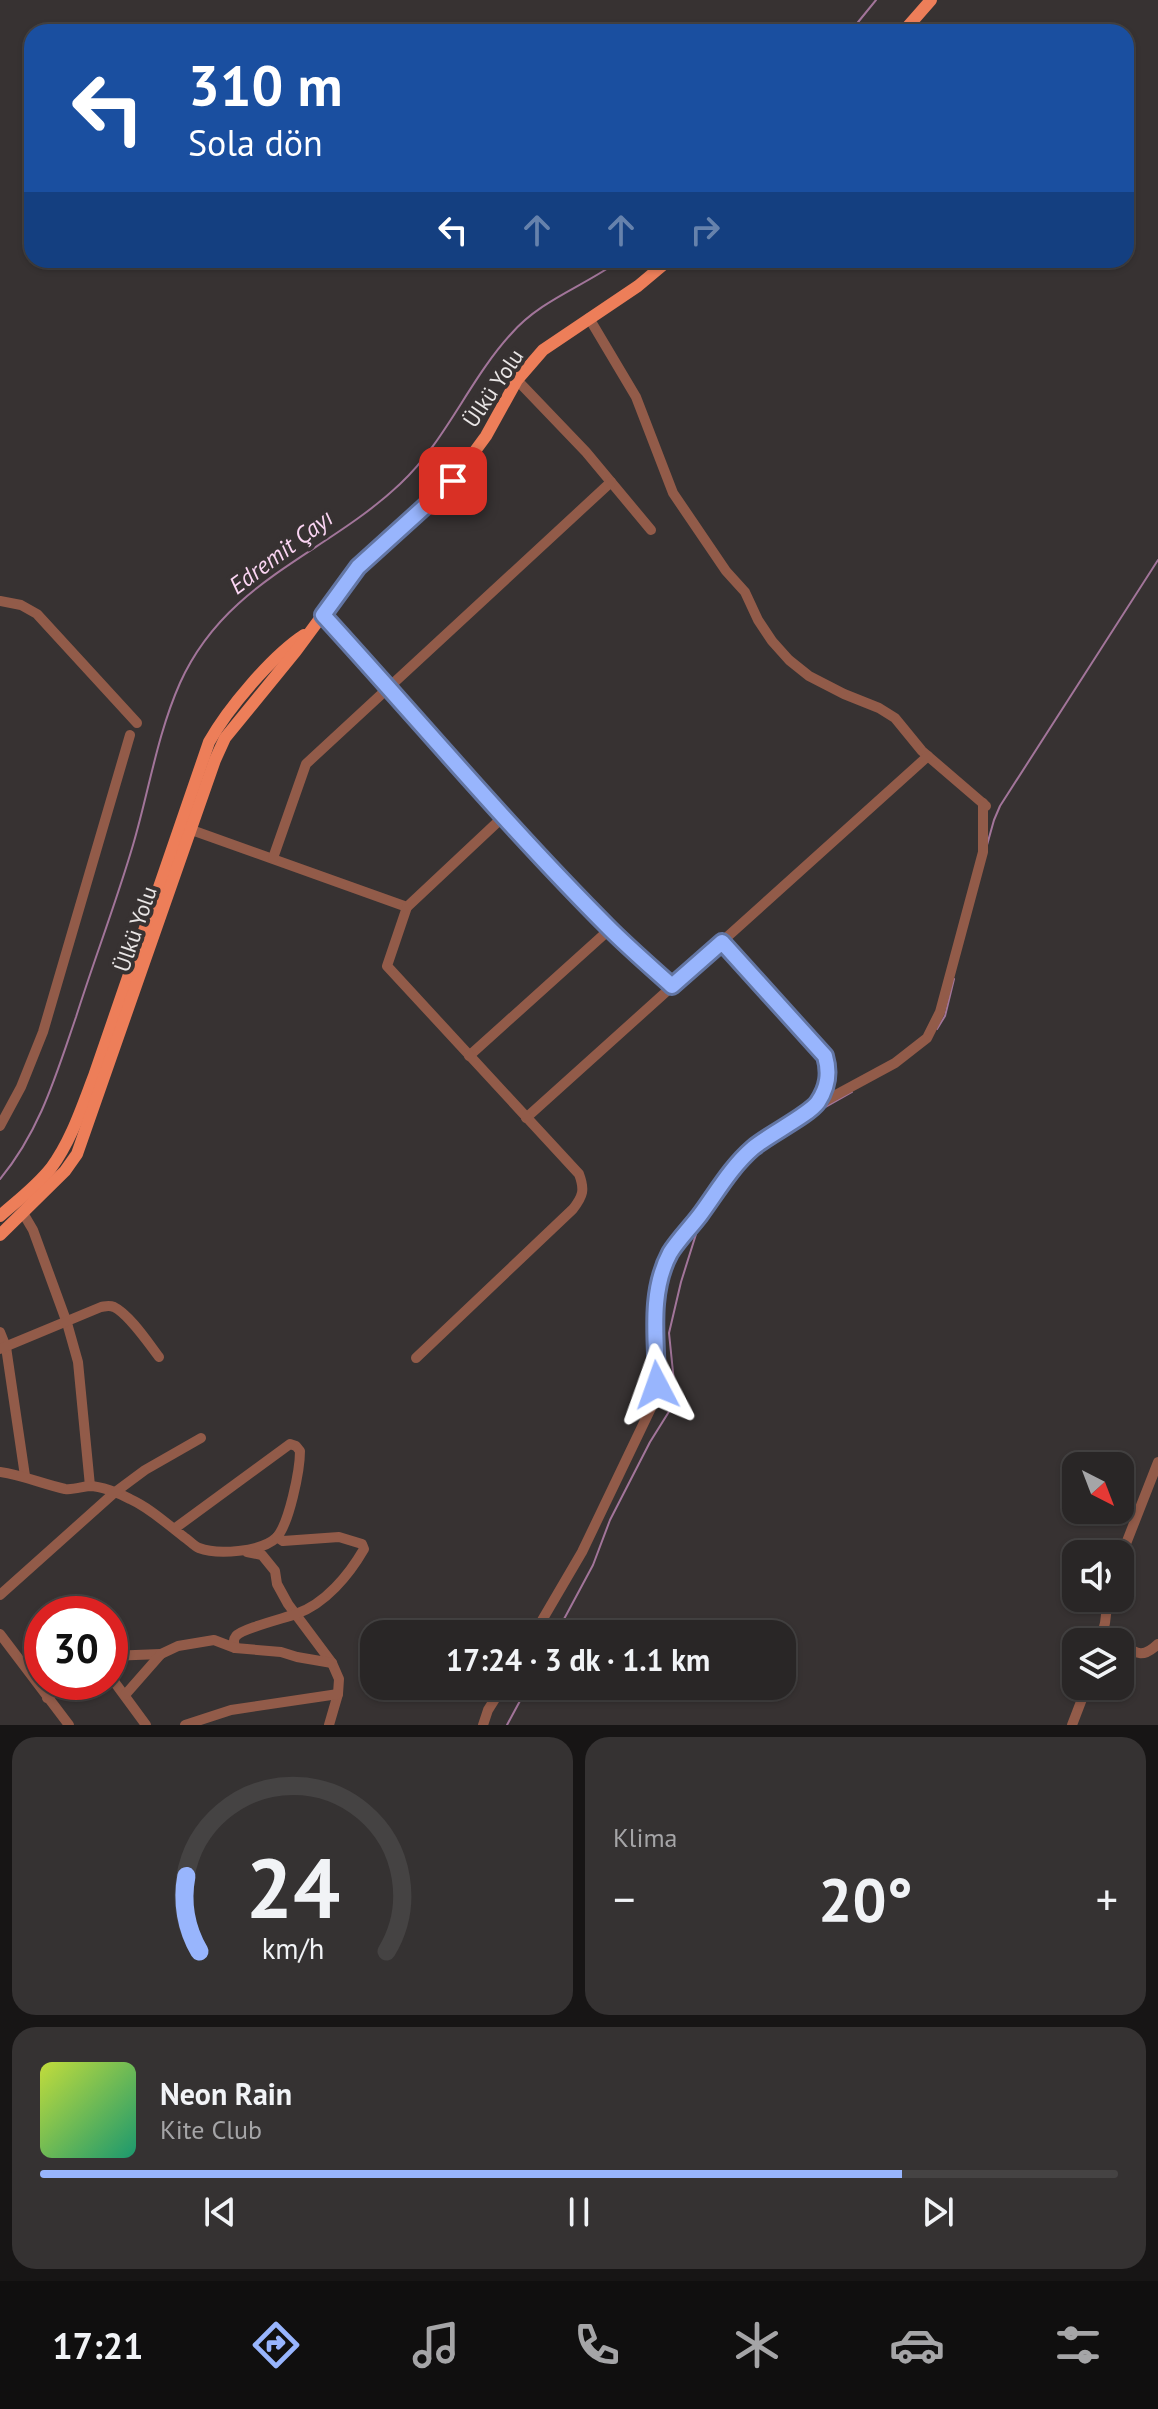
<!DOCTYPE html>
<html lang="tr">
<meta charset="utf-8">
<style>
:root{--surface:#292626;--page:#353232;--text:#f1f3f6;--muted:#a5a5a7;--line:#454343;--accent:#98b5fd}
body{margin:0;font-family:"PT Sans",sans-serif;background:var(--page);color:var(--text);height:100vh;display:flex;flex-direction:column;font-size:30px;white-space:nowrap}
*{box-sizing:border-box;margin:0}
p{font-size:26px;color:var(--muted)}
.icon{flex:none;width:44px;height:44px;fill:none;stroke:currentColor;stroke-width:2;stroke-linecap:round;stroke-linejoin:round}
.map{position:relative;height:1725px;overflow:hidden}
.sheet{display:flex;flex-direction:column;gap:12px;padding:12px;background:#171515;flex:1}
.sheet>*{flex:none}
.banner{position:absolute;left:24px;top:24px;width:1110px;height:244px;border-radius:24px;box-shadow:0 2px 6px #0004,0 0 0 2px var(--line);background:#1a4fa0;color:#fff;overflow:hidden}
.needle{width:52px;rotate:138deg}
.tools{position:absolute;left:1062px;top:1452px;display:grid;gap:16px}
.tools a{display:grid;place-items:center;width:72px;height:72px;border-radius:16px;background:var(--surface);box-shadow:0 2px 6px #0004,0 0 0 2px var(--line);font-size:40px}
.speed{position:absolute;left:24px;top:1596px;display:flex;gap:16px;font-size:40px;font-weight:700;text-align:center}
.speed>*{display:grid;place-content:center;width:104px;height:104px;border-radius:50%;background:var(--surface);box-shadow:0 2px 6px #0004,0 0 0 2px var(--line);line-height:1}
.speed .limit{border:12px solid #d22;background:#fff;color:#111}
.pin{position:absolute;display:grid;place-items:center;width:68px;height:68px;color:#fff;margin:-34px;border-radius:16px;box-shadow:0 4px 12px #0006}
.me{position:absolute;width:88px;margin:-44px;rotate:356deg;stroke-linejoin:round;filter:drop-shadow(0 0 6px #0008)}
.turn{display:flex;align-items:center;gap:28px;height:168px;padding:0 32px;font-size:36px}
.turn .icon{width:104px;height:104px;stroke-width:2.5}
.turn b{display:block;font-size:56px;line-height:68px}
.lanes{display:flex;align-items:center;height:76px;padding:0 32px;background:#0003;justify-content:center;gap:40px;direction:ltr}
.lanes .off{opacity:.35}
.big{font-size:60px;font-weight:700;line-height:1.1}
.sheet .tile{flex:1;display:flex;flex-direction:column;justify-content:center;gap:12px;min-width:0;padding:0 28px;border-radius:24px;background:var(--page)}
.sheet .dial{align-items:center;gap:0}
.dial svg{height:208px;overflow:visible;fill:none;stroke:var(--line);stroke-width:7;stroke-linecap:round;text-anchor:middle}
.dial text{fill:var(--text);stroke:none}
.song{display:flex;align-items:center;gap:24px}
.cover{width:96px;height:96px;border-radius:12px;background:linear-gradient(135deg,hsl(70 70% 55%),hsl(160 70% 35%))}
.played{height:8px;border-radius:4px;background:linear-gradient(90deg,var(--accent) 80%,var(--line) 80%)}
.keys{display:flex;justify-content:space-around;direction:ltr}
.heat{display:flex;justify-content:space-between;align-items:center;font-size:44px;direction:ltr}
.sheet .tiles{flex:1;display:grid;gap:12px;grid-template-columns:1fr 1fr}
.tile:last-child{grid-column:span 2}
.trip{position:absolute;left:360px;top:1620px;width:436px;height:80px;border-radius:24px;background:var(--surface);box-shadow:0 2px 6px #0004,0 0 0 2px var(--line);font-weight:700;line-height:80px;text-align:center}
.menu{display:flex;height:128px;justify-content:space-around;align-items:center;background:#100f0f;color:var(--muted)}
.menu .icon{width:56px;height:56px}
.menu .active{color:var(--accent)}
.menu b{font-size:36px;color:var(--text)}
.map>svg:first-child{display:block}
</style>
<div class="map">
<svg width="1158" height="1725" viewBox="0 0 1158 1725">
<rect width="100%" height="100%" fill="#373232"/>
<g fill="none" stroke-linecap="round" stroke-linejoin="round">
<g stroke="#a2759a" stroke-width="2">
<path d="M850 32 876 0"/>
<path d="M987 845 994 820 1000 806 1158 560"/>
<path d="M937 1029 945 1016 954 979"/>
<path d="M0 1179C40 1131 56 1075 76 1017 94 960 116 903 133 845 149 791 157 735 180 683 226 580 325 555 400 484 446 441 469 380 511 334 540 300 585 286 620 260"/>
<path d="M556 1634 593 1565 610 1520 650 1442 670 1410 674 1382 669 1333 681 1282 697 1231 736 1177 756 1155 815 1113 852 1092"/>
<path d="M507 1725 528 1686"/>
</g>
<g stroke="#925b49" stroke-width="10">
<path d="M589 318 636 397 673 493 726 571 745 592 758 620 772 641 789 660 809 676 844 694 879 708 895 718 922 751 986 806"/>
<path d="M517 380 586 452 651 530"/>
<path d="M0 601 21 605 37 614 137 723"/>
<path d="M323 615 610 929 672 986"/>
<path d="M186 828 407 907"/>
<path d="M273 858 306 764 611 482"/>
<path d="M722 942 825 1056C832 1077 826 1086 817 1105"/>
<path d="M469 1056 610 929"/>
<path d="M526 1118 928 756"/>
<path d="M0 1126 21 1087 43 1032 130 735"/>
<path d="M23 1213 33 1230 67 1323 78 1362 90 1486"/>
<path d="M0 1332 6 1347 25 1476"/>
<path d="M0 1349 101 1307C107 1306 109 1305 114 1307 129 1314 149 1344 159 1357"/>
<path d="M416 1358 573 1209C583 1196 585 1190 579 1174L387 966 407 907 504 816"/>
<path d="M0 1472C22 1475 43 1484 65 1489 73 1490 81 1487 89 1486 101 1486 119 1493 130 1499 150 1508 167 1524 184 1537 189 1540 194 1546 199 1548 217 1555 261 1552 276 1538 289 1525 300 1470 300 1451L296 1446 290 1444 174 1529"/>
<path d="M247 1552 262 1555 275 1571 277 1584 288 1604 332 1663 339 1679 338 1694 329 1725"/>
<path d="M1120 1559 1158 1462"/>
<path d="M0 1595 114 1493 145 1470 201 1438"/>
<path d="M0 1634 69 1725"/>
<path d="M534 1634 582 1552 651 1408 657 1385 654 1331 658 1285 670 1254 730 1172 754 1147 810 1109 895 1063 927 1038 940 1012 983 852V803"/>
<path d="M1100 1642 1105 1623 1108 1598"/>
<path d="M1120 1643C1137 1654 1142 1659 1158 1644"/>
<path d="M235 1648C234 1642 233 1640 236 1636 241 1629 285 1618 296 1614 325 1604 349 1575 364 1549L362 1544 339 1537 283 1541 277 1537"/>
<path d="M110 1656 161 1654"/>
<path d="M110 1676 146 1725"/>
<path d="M125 1695 161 1654 178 1646 214 1640 235 1648 281 1652 297 1657 332 1663"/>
<path d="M47 1698 66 1682"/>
<path d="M185 1725 231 1710 338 1694"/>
<path d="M483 1725 488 1710 503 1686"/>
<path d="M1072 1725 1087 1686"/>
</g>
<g stroke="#ed7e59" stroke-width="12">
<path d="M903 32 931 0"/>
<path d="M0 1216C17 1201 37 1186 51 1168 71 1141 82 1107 94 1076L209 742C228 708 272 656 304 635"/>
<path d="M0 1235 65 1171 77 1154 215 760 225 738 296 651 358 567 453 481 486 436 517 380 543 350 638 286 669 260"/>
</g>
</g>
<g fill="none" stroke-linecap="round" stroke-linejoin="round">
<defs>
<path id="route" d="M453 481 358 567 323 615C418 719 509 828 609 928 629 948 651 967 672 986L722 942 825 1056C830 1073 828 1087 818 1102 809 1115 768 1135 753 1148 731 1167 717 1192 700 1215 691 1227 678 1240 670 1253 648 1294 657 1342 657 1385"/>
</defs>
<use href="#route" stroke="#6376a4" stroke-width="20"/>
<use href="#route" stroke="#98b5fd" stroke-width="14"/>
</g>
<g text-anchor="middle" stroke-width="8" stroke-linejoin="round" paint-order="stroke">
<g font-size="22" fill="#e9e6e6" stroke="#373232">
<text transform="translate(493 388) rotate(-56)" y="8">Ülkü Yolu</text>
<text transform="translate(135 929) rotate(-71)" y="8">Ülkü Yolu</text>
</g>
<g font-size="24" font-style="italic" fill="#fbd5f3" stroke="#373232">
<text transform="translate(281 552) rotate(-37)" y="8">Edremit Çayı</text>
</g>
</g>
</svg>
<div class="tools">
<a><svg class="needle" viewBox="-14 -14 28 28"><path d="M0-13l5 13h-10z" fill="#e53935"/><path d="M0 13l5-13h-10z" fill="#a5a5a7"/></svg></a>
<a><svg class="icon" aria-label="sound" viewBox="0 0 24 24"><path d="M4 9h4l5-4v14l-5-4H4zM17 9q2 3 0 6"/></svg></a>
<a><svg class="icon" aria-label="layers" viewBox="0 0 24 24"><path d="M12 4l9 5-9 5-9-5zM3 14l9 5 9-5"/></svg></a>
</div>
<div class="speed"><div class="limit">30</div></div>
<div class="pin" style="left:453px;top:481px;background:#d93025"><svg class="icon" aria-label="arrive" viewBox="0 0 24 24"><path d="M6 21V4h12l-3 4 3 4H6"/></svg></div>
<svg class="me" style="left:657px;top:1385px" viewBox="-20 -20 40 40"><path d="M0-17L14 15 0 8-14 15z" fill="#98b5fd" stroke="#fff" stroke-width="4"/></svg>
<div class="trip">17:24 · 3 dk · 1.1 km</div>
<div class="banner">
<div class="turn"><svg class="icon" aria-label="left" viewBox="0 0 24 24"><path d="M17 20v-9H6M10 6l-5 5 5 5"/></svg><div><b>310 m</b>Sola dön</div></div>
<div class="lanes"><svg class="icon" aria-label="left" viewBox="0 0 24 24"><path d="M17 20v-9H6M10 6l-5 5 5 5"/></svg><svg class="icon off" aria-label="ahead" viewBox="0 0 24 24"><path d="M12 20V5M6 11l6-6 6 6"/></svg><svg class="icon off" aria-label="ahead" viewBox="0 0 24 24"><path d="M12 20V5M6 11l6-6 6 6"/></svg><svg class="icon off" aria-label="right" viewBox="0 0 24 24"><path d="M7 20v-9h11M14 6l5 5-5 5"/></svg></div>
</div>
</div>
<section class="sheet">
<div class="tiles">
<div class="tile dial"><svg viewBox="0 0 100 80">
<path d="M14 69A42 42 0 1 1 86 69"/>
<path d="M14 69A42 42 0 0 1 9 40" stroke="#98b5fd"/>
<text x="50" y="56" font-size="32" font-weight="700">24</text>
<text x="50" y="72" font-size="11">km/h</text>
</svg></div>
<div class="tile"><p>Klima</p>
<div class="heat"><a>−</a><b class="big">20°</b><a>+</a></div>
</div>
<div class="tile">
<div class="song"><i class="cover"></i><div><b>Neon Rain</b><p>Kite Club</p></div></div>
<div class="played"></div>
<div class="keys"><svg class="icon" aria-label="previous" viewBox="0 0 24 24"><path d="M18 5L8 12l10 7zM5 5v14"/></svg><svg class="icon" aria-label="pause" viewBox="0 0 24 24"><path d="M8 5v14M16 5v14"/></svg><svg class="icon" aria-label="next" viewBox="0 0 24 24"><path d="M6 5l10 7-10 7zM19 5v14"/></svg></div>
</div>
</div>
</section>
<nav class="menu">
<b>17:21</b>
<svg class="icon active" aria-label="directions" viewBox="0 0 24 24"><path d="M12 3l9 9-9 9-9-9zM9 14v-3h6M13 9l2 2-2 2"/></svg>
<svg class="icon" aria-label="music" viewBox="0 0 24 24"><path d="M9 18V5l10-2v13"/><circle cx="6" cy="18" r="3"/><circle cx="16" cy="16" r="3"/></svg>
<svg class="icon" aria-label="phone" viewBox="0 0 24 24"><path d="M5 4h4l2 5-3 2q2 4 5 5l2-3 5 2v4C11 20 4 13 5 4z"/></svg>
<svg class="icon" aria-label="climate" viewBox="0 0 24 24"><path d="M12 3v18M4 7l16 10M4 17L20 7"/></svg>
<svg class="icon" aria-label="car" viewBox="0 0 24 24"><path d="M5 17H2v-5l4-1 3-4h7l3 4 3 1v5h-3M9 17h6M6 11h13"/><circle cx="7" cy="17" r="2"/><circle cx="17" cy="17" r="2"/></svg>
<svg class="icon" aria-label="filters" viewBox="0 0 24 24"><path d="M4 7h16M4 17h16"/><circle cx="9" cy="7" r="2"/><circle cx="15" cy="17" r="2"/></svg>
</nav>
